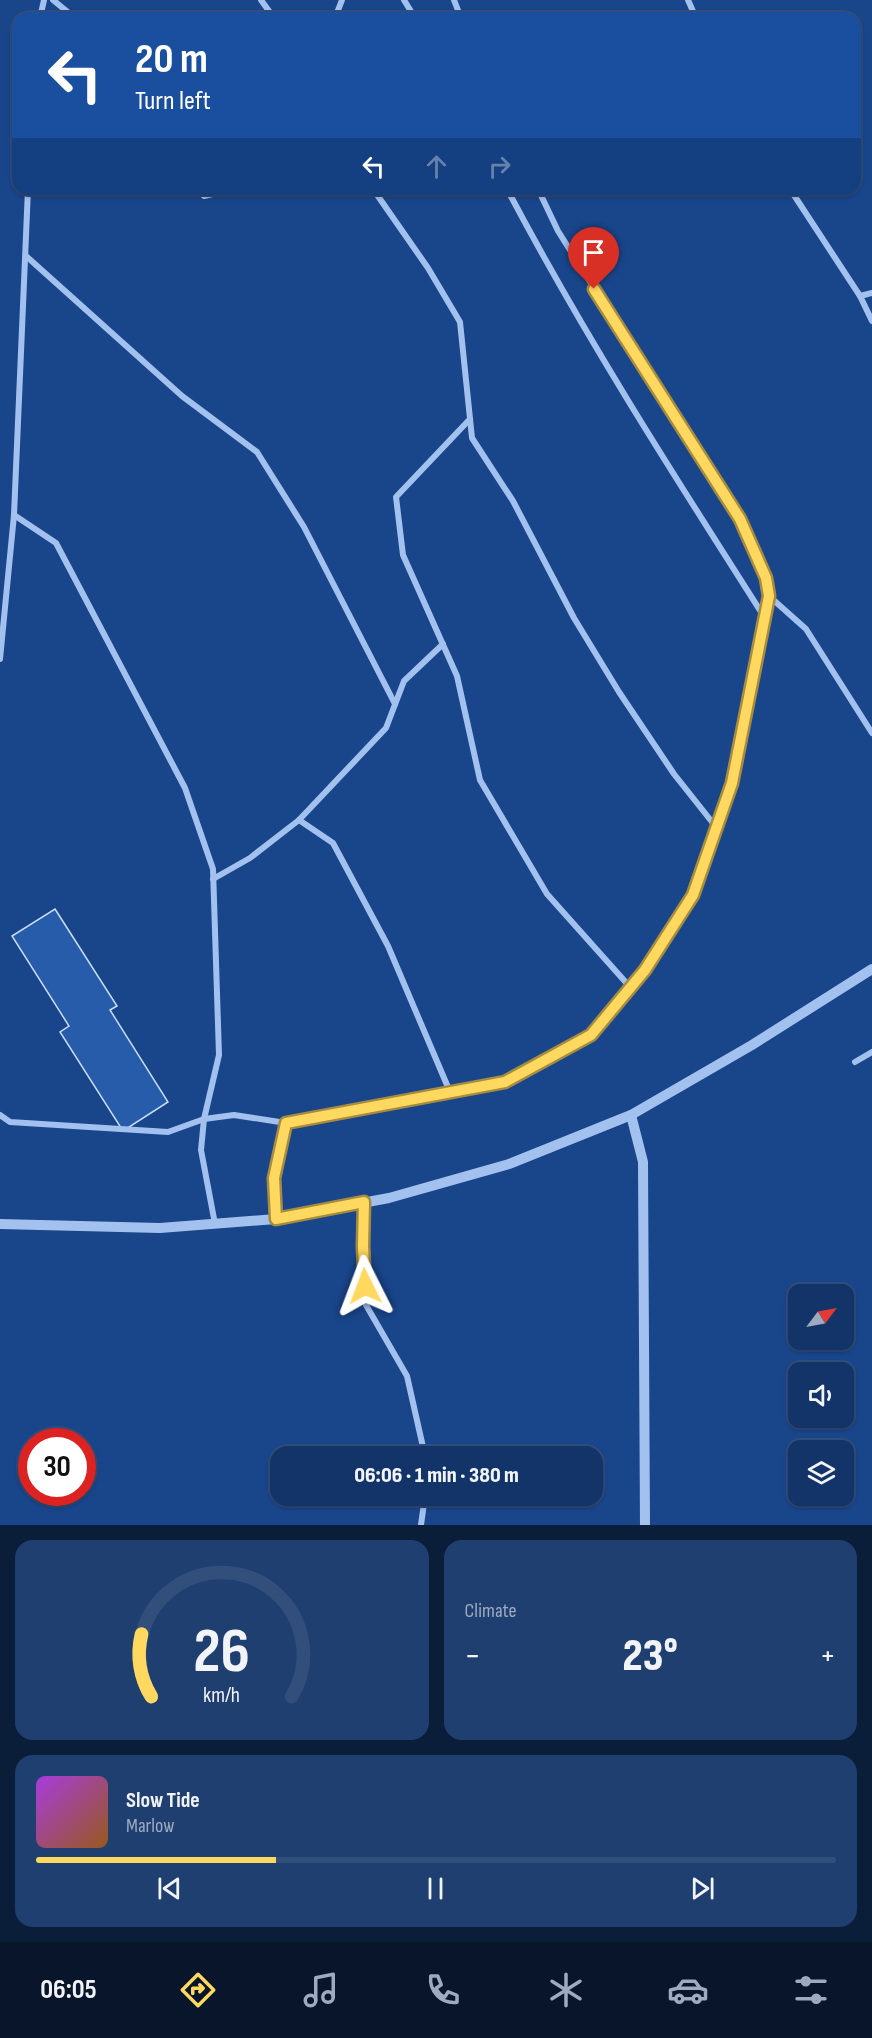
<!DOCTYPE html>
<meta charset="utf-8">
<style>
:root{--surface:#133468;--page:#203f71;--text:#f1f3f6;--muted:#9daac0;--line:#324f7c;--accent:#ffd860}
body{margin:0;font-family:"Sofia Sans Condensed",sans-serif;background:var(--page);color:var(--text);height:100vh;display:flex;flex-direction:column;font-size:22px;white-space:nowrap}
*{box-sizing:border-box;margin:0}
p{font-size:20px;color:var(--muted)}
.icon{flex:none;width:33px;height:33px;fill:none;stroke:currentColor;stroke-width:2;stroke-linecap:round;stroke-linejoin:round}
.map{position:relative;height:1525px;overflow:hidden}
.side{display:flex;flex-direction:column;gap:15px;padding:15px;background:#0a1d39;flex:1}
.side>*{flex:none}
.top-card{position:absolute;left:12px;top:12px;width:849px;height:183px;border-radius:18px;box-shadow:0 2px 4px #0004,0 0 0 2px var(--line);background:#1a4fa0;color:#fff;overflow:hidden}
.needle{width:39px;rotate:58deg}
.controls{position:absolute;left:788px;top:1284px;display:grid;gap:12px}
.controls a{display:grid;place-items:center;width:66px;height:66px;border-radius:12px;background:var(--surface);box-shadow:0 2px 4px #0004,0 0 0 2px var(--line);font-size:30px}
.speed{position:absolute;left:18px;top:1428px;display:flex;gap:12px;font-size:30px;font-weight:700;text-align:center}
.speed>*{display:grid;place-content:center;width:78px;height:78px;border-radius:50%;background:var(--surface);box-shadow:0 2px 4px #0004,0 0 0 2px var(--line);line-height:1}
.speed .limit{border:9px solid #d22;background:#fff;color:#111}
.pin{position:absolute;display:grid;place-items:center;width:51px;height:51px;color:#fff;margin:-62px -26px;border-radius:50% 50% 50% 0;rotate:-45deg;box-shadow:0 0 6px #0007}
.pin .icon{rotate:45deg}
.me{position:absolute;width:66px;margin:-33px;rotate:357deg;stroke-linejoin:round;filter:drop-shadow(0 0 4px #0008)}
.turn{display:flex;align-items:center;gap:21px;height:126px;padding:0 24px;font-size:27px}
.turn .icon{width:78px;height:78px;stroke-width:2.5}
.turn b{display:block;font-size:42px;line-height:51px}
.lanes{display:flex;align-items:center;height:57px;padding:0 24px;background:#0003;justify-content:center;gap:30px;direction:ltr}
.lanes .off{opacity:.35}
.big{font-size:45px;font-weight:800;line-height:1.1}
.side .widget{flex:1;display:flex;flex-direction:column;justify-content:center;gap:9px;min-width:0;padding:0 21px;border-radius:18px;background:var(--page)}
.side .dial{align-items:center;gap:0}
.dial svg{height:156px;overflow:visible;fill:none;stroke:var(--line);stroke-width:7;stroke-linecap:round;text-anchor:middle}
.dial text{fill:var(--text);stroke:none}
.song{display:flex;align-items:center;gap:18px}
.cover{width:72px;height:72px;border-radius:9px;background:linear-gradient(135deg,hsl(280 70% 55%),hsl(30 70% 35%))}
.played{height:6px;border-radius:3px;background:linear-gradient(90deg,var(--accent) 30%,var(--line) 30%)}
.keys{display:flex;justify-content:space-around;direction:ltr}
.heat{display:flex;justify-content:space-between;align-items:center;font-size:33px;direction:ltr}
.side .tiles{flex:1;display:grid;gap:15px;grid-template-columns:1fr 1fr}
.widget:last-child{grid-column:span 2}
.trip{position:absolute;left:270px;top:1446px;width:333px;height:60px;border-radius:18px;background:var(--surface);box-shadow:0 2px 4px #0004,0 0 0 2px var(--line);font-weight:800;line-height:60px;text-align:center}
.tab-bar{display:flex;height:96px;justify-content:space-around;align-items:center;background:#08152a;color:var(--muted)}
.tab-bar .icon{width:42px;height:42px}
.tab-bar .current{color:var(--accent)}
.tab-bar b{font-size:27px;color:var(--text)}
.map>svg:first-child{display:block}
</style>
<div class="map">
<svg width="872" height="1525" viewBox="0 0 872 1525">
<rect width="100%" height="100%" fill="#19458b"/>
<path fill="#275caa" stroke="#c9ddfa" stroke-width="1.5" d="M55 909 117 1006 110 1010 168 1102 123 1131 60 1032 69 1026 12 936Z"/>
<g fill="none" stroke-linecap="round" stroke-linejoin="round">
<g stroke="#a3c1ee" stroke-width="6">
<path d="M53 0 75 18"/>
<path d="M261 0 274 18"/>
<path d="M404 0 415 18"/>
<path d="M454 0 461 18"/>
<path d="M688 0 696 18"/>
<path d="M40 18 44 0"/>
<path d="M335 18 342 0"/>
<path d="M197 189 204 196 233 189"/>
<path d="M373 189 428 268 460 322 472 438 513 501 574 618 619 692 674 774 716 827"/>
<path d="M507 189C585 337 675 477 765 618"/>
<path d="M790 189 860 296 872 321"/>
<path d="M26 256 182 396 257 452 304 527 395 704"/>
<path d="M860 296 872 293"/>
<path d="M470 419 396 497 403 555 457 676 480 780 547 894 630 987"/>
<path d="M14 515 56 543 185 788 213 869 219 1055 204 1119 201 1150 215 1224"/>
<path d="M769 596 806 629 872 733"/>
<path d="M0 659 14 515 28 189"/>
<path d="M299 820 333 843 388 946 450 1092"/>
<path d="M213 879 250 858 299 820 386 728 404 681 443 644"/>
<path d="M855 1062 872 1052"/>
<path d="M0 1115 10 1122 168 1132 204 1119 234 1115 286 1123 505 1082 591 1035 645 970 693 895 732 782 769 596 766 578 740 519 558 231 538 189"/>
<path d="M365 1202 363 1246 366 1305 407 1376 425 1456"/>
<path d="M276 1219 274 1178 286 1123"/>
<path d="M421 1525 425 1496"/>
</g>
<g stroke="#a3c1ee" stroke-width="10">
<path d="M631 1115 643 1162 645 1525"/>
<path d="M0 1224 160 1228 276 1219 389 1198 509 1164 631 1115 752 1045 872 969"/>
</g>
</g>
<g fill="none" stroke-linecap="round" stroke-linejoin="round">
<defs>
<path id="route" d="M365 1286 363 1246 364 1202 276 1219 274 1178 286 1123 505 1082 591 1035 645 970 693 895 732 783 769 596 766 578 740 519 594 289"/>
</defs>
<use href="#route" stroke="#a68c3e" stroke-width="15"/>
<use href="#route" stroke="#ffd860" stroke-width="10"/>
</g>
</svg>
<div class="controls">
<a><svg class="needle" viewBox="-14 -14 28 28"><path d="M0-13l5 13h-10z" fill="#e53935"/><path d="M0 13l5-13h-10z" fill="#9daac0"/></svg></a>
<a><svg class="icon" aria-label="sound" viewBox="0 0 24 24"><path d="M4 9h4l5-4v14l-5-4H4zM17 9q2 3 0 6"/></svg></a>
<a><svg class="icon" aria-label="layers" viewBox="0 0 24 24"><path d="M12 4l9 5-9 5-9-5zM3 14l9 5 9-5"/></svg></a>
</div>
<div class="speed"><div class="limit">30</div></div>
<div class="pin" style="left:594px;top:289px;background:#d93025"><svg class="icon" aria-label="arrive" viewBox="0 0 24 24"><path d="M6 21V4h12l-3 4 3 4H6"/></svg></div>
<svg class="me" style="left:365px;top:1286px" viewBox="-20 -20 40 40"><path d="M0-17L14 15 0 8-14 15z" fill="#ffd860" stroke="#fff" stroke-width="4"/></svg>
<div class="trip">06:06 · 1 min · 380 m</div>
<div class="top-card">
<div class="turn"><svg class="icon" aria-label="left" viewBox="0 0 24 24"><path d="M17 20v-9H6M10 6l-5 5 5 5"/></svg><div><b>20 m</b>Turn left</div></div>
<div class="lanes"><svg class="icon" aria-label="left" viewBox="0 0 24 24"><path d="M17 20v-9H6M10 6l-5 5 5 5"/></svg><svg class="icon off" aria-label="ahead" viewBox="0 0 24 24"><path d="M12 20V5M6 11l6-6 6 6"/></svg><svg class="icon off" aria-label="right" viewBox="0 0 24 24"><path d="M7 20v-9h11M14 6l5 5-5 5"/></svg></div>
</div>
</div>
<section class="side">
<div class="tiles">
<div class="widget dial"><svg viewBox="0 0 100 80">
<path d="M14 69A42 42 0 1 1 86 69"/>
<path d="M14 69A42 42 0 0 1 9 37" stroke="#ffd860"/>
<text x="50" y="56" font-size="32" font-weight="700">26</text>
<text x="50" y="72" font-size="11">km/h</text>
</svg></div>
<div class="widget"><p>Climate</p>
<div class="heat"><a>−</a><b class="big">23°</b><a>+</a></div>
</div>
<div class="widget">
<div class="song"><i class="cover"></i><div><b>Slow Tide</b><p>Marlow</p></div></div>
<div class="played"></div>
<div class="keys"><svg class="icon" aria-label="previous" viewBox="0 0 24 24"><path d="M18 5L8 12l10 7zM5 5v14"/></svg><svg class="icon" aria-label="pause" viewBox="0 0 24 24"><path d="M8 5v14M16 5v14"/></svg><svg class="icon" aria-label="next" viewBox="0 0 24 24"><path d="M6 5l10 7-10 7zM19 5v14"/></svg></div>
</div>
</div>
</section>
<nav class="tab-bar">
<b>06:05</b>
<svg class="icon current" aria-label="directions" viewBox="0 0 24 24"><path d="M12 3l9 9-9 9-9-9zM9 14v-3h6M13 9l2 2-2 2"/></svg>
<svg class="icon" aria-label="music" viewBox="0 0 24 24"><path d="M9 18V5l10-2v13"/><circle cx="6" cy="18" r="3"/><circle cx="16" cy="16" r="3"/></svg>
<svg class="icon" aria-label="phone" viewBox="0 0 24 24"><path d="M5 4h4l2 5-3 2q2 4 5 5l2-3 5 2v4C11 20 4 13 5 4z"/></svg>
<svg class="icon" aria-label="climate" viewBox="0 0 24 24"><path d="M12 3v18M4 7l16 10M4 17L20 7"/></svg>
<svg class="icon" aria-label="car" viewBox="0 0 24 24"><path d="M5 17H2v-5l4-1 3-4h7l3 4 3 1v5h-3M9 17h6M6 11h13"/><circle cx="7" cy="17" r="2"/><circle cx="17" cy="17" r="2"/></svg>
<svg class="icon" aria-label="filters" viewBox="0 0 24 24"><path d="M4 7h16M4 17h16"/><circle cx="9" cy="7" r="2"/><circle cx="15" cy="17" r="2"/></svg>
</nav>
